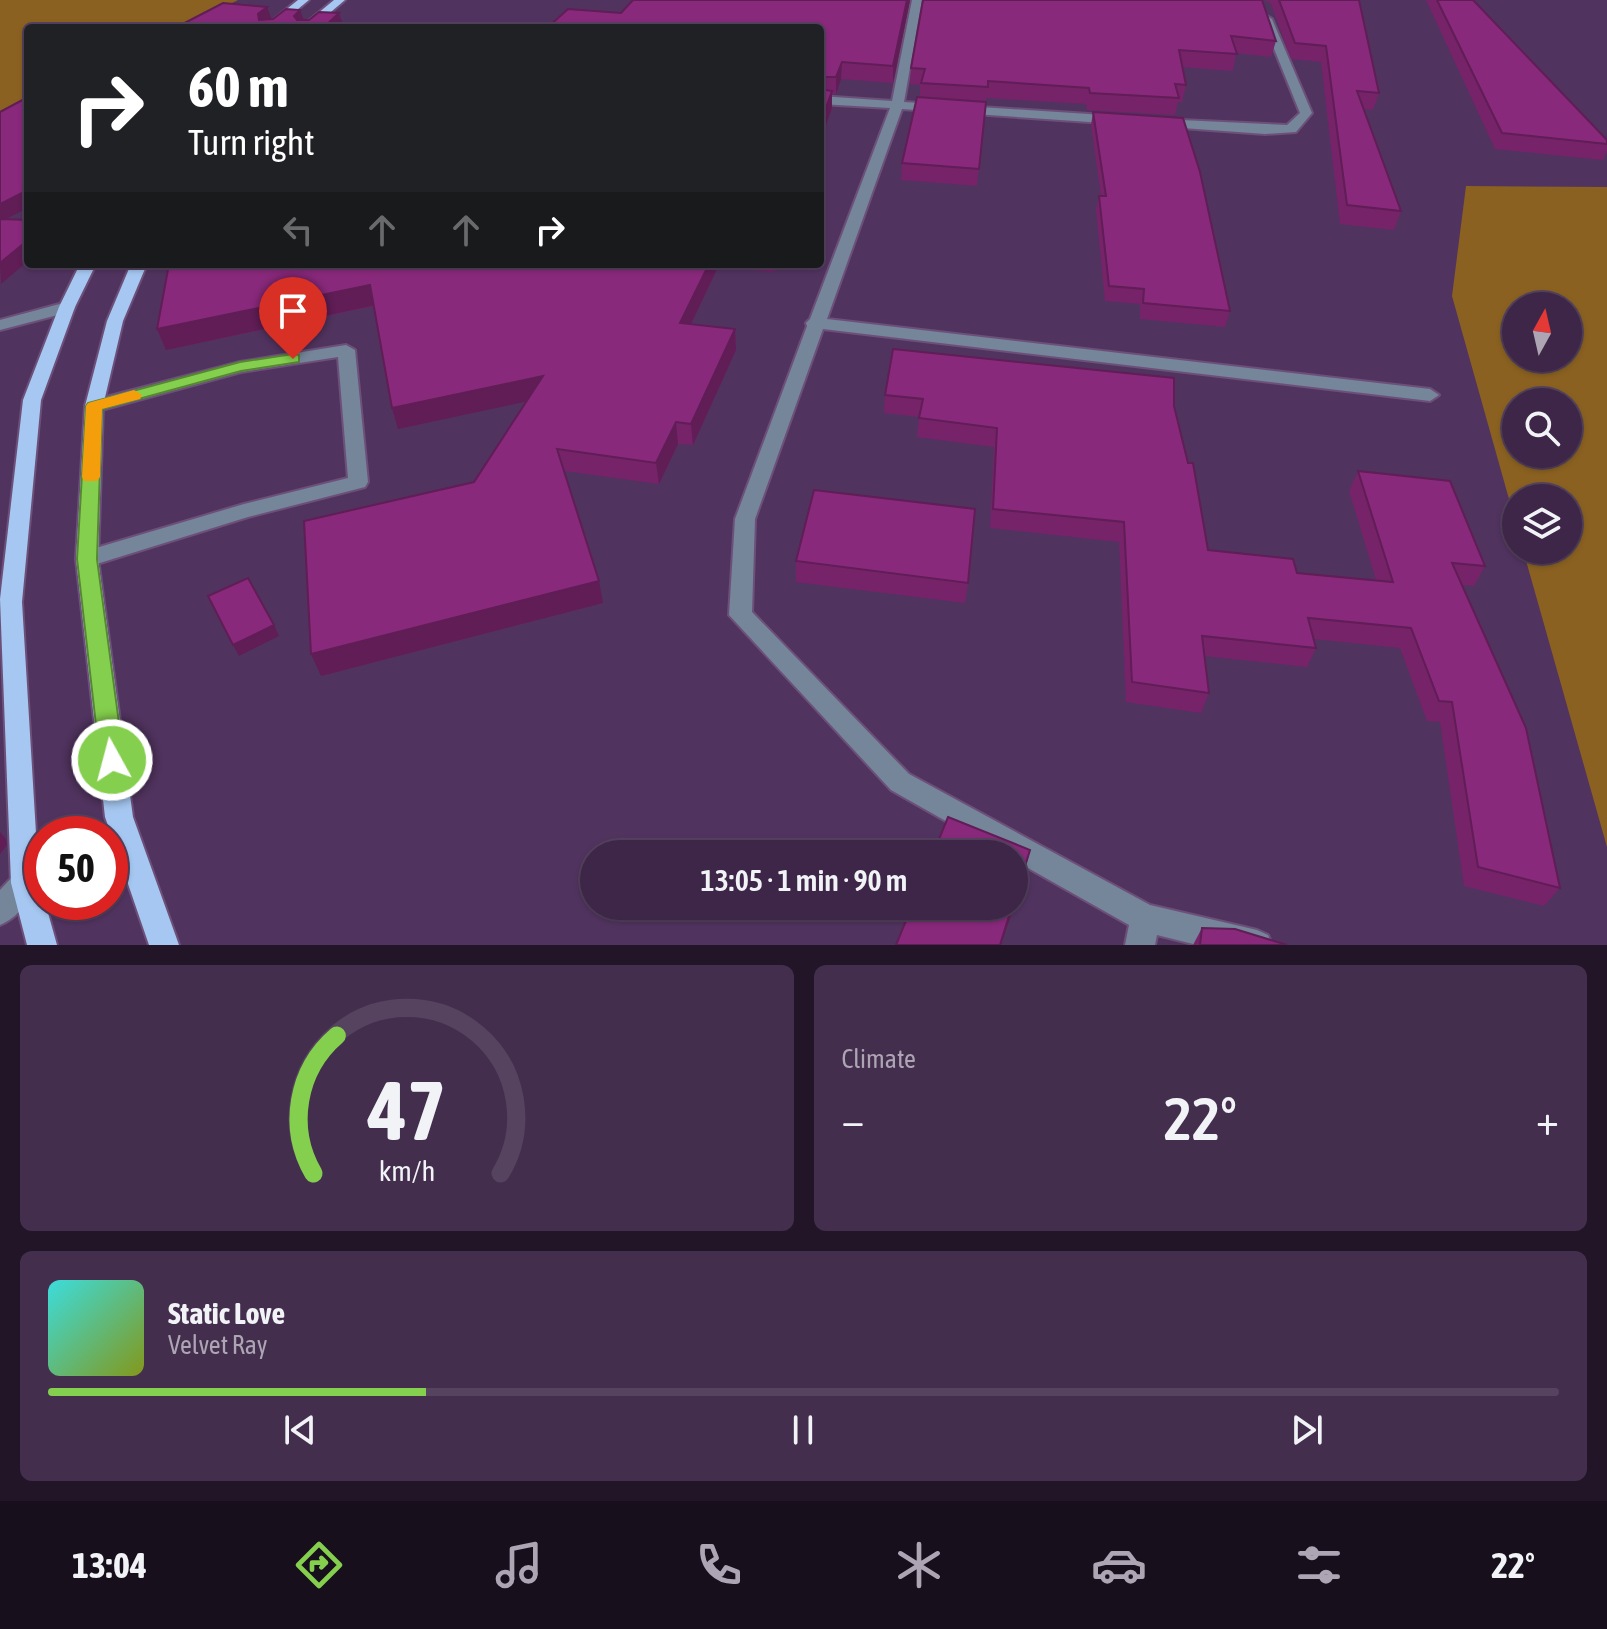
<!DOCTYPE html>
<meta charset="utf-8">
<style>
:root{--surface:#3d2647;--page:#442e4e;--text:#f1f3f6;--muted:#ada5b4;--line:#564360;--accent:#84cf4d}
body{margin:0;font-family:"Asap Condensed",sans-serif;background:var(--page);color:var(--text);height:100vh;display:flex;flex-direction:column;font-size:30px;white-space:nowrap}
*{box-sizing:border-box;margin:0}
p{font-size:26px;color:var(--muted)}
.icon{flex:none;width:44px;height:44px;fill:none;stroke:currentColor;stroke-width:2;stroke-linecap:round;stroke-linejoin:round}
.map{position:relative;height:945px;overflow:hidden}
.side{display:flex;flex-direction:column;gap:20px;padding:20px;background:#221527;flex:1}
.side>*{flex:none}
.banner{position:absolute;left:24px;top:24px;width:800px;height:244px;border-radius:8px;box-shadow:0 2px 6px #0004,0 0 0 2px var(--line);background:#202124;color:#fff;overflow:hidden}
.needle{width:52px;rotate:8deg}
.buttons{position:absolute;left:1502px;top:292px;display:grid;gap:16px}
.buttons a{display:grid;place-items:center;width:80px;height:80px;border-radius:50%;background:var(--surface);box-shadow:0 2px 6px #0004,0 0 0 2px var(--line);font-size:40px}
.speed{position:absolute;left:24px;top:816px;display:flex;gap:16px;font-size:40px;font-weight:700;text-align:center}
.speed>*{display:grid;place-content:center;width:104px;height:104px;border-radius:50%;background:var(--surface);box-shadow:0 2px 6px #0004,0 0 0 2px var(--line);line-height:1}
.speed .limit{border:12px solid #d22;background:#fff;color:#111}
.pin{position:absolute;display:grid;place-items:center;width:68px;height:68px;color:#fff;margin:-82px -34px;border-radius:50% 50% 50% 0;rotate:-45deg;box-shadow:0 0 8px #0007}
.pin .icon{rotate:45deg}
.me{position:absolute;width:88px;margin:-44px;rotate:353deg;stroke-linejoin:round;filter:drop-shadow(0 0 6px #0008)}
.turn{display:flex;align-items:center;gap:28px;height:168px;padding:0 32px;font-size:36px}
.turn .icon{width:104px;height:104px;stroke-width:2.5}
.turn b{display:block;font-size:56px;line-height:68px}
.lanes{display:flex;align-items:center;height:76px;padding:0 32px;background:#0003;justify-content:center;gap:40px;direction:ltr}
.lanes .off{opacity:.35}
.big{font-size:60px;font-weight:600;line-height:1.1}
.side .card{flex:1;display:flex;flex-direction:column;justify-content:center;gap:12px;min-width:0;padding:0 28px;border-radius:12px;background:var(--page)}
.side .dial{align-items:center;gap:0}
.dial svg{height:208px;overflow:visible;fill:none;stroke:var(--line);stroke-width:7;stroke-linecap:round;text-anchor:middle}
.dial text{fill:var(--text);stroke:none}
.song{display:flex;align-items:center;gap:24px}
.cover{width:96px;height:96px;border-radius:12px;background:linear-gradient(135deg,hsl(180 70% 55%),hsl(70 70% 35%))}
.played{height:8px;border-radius:4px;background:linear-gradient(90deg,var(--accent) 25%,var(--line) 25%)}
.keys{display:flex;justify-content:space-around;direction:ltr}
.heat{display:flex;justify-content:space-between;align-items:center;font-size:44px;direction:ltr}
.side .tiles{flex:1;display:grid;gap:20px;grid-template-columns:1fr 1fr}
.card:last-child{grid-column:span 2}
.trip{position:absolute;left:580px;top:840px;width:448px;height:80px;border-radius:40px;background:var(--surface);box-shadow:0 2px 6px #0004,0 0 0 2px var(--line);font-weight:600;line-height:80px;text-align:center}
.menu{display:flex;height:128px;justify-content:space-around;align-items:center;background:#180f1c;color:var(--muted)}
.menu .icon{width:56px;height:56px}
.menu .active{color:var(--accent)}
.menu b{font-size:36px;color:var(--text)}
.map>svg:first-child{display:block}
</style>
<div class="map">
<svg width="1607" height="945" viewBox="0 0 1607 945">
<rect width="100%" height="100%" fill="#51335f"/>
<g fill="#8a6121" fill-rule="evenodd">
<path d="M0 0H238L182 28H28V105L0 118Z"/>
<path d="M1466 186 1607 187V847L1523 550H1568V498H1516V524L1452 296ZM1516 306H1568V358H1516ZM1516 402H1568V454H1516Z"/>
</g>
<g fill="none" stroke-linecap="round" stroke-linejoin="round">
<defs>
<g id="minor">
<path d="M912 0H922L904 102 1119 116 1125 120 1119 124 902 109 827 319 1430 389 1439 395 1430 401 823 329 755 519 752 612 909 774 1150 905 1257 930 1268 935 1272 945H1197L1157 935 1155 945H1125L1129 925 1014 860V854H1004L891 790 729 615 735 519 807 326 806 323 810 319 890 108 820 104V96L892 101Z"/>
<path d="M1267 16 1272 19 1312 113 1296 132 1265 134 1155 126 1153 123 1159 119 1287 125 1300 113 1262 19Z"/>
<path d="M67 302 75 307 73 311 0 330V320Z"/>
<path d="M346 345 355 350 368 482 365 487 248 517 87 567 79 565 76 559 79 553 244 504 348 478 338 357 241 372 94 412 85 406 87 402 240 362Z"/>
<path d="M25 870 35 874 39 883C32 899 17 918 0 925V890L15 874Z"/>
</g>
<g id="major">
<path d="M298 0H309L275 28H263Z"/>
<path d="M334 0H345L312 28H300Z"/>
<path d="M80 264H96L75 307 41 400 22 602 39 883 42 902H45L57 945H27L11 883 0 599 23 400 59 307Z"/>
<path d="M131 264H147L123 321 103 406 98 559 133 817 179 945H149L105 817 76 559 85 406 107 321Z"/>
</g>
</defs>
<use href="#minor" stroke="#6c5079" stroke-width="4"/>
<use href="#major" stroke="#6c5079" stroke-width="4"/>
<use href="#minor" fill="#75859a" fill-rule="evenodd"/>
<use href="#major" fill="#a5c7f1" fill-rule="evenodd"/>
</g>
<g fill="#76236a">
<path d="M910 0 893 83 841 79 836 94H832V108L820 141V28L621 13Z"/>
<path d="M923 0H1264L1262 1 1276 41 1271 57 1236 53 1233 71 1182 67 1186 85 1182 102H1178L1175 115 1087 110 1086 104 986 98 977 186 901 180 902 163 920 97V85L910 84 911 68Z"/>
<path d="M1265 0H1359L1379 93 1373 110 1364 109 1401 211 1394 230 1340 224 1321 62 1291 59 1271 4Z"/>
<path d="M1426 0H1473L1607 140V152L1603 160 1495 149Z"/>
<path d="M1093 112 1230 311 1225 327 1140 319V304L1105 301 1096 210 1099 196H1101L1091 125Z"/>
<path d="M169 264H777L774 272 718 267 691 324 735 329 736 350 693 445 678 444 659 484 564 471 603 603 321 676 474 482 526 401 398 429 374 306 166 350 157 329Z"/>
<path d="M885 395 1174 406 1208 550 1297 573 1376 580 1349 491 1358 471 1485 566 1474 586 1462 585 1560 888 1544 906 1464 886 1440 722 1427 721 1400 648 1314 639 1316 648 1307 667 1204 656 1209 693 1201 713 1126 702 1119 542 990 528 994 447 917 437 919 417 884 413Z"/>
<path d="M796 561 968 583 965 603 796 582Z"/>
<path d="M1202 928 1287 945H1193Z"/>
</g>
<g fill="#601d56">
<path d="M907 0H910L893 83V66Z"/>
<path d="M267 7 271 18 261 26 258 14Z"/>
<path d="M300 10 304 21 297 28 294 16Z"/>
<path d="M339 13 343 25 339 28H323Z"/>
<path d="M842 62 841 79 836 94V77Z"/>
<path d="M832 91V108L820 141V124Z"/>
<path d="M28 190V208L0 222V204Z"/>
<path d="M28 240V261L1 284 0 263Z"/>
<path d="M709 264H718V267L682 343 680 323Z"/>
<path d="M370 285 376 305 166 350 157 329Z"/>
<path d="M735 329 736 350 693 445 691 424Z"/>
<path d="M543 376 547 397 398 429 392 408Z"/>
<path d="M676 422 678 444 659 484 656 463Z"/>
<path d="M599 581 603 603 321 676 311 654Z"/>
<path d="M274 625 279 636 239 656 233 645Z"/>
<path d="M0 832 6 839 7 845 0 854Z"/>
<path d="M1030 850 1025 870 1014 905V901Z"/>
<path d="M1012 906H1014L1001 945H1000Z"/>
</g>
<g fill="#89297b" stroke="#601d56" stroke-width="2">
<path d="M633 0H907L893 66 842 62 836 77H820V28H547L568 9 621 13Z"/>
<path d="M923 0H1262L1276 41 1231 36 1237 54 1179 50 1186 85 1175 84 1179 98 1090 93 1089 88 988 81V87L921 83 925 69 911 68Z"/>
<path d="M1279 0H1359L1379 93 1357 91 1401 211 1347 205 1326 46 1295 43Z"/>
<path d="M1437 0H1473L1607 140V144L1502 133Z"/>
<path d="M223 3 267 7 258 14 259 20 273 19 286 9 300 10 294 16 297 20H309L319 12 339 13 323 28H175Z"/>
<path d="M820 89 832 91 820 124Z"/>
<path d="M28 97V190L0 204V112Z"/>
<path d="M917 97 986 102 979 169 902 163Z"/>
<path d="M1093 112 1183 118 1200 172 1230 311 1143 303 1144 289 1109 286 1099 196H1106Z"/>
<path d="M0 219 28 220V240L0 263Z"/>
<path d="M169 264H709L680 323 735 329 691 424 676 422 656 463 557 449 599 581 311 654 304 521 474 482 543 376 392 408 370 285 157 329Z"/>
<path d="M893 349 1174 378V406L1188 463H1193L1208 550 1293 559 1297 573 1393 582 1358 471 1450 481 1485 566 1452 563 1526 728 1560 888 1478 867 1452 702 1439 701 1411 628 1308 618 1316 648 1202 636 1209 693 1132 682 1124 522 993 509 997 428 919 418 923 399 885 395Z"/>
<path d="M814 490 975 509 968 583 796 561Z"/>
<path d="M248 578 274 625 233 645 208 596Z"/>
<path d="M948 817 1030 850 1014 901V854H933Z"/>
<path d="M912 906H1012L1000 945H896Z"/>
<path d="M1202 928 1235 929 1287 945H1200Z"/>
</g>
<path fill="#84cf4d" stroke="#568732" stroke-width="2" d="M293 354 299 355V362L241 371 102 409 97 559 124 760 120 767 112 770 103 767 100 760 77 559 86 406 88 403 240 362Z"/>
<path fill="#f59e0b" d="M134 390 142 395 140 399 102 409 100 477 97 481H84L82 477 86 406 88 403Z"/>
</svg>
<div class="buttons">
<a><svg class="needle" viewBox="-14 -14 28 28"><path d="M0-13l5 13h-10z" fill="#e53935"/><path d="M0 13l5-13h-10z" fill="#ada5b4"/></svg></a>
<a><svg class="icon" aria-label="search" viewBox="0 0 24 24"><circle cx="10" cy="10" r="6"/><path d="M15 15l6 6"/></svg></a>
<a><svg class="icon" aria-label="layers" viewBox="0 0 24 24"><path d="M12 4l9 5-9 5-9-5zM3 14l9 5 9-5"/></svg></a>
</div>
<div class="speed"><div class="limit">50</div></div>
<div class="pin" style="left:293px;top:359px;background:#d93025"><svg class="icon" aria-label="arrive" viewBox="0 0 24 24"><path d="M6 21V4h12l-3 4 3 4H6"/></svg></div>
<svg class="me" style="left:112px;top:760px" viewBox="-20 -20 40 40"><circle r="17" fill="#84cf4d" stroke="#fff" stroke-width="3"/><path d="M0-11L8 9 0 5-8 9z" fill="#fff"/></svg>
<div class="trip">13:05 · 1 min · 90 m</div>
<div class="banner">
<div class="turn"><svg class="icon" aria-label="right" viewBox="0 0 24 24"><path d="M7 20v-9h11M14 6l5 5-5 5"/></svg><div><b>60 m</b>Turn right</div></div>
<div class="lanes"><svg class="icon off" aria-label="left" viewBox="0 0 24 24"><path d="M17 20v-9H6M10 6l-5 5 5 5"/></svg><svg class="icon off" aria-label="ahead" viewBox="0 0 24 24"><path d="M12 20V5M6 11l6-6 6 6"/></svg><svg class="icon off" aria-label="ahead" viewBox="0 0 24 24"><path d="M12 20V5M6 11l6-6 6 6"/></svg><svg class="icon" aria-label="right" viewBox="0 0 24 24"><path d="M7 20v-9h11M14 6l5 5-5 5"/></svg></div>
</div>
</div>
<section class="side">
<div class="tiles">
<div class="card dial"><svg viewBox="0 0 100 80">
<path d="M14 69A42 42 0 1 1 86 69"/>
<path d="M14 69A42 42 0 0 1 23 16" stroke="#84cf4d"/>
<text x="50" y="56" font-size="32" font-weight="700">47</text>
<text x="50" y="72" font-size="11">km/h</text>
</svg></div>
<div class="card"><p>Climate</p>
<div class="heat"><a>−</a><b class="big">22°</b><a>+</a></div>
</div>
<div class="card">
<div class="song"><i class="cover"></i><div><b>Static Love</b><p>Velvet Ray</p></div></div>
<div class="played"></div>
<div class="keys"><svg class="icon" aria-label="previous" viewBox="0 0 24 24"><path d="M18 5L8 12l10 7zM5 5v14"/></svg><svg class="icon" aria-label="pause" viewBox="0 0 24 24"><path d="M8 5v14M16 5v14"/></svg><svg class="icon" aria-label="next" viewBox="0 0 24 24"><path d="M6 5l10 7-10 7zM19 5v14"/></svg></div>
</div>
</div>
</section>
<nav class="menu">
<b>13:04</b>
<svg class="icon active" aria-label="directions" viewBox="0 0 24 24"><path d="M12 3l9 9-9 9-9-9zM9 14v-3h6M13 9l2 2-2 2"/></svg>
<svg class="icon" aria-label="music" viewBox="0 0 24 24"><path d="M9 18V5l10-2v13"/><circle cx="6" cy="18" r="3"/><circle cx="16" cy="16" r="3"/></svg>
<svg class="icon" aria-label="phone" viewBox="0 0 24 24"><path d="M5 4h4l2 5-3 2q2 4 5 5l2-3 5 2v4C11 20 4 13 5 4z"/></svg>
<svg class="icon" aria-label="climate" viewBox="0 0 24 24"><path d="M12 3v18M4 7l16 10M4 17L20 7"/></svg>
<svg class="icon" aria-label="car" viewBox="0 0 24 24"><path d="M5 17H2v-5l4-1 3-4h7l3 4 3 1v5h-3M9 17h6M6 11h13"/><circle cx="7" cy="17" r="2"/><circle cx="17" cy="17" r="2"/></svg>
<svg class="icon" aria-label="filters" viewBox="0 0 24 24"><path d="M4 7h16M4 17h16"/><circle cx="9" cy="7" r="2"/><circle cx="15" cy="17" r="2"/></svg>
<b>22°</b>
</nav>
